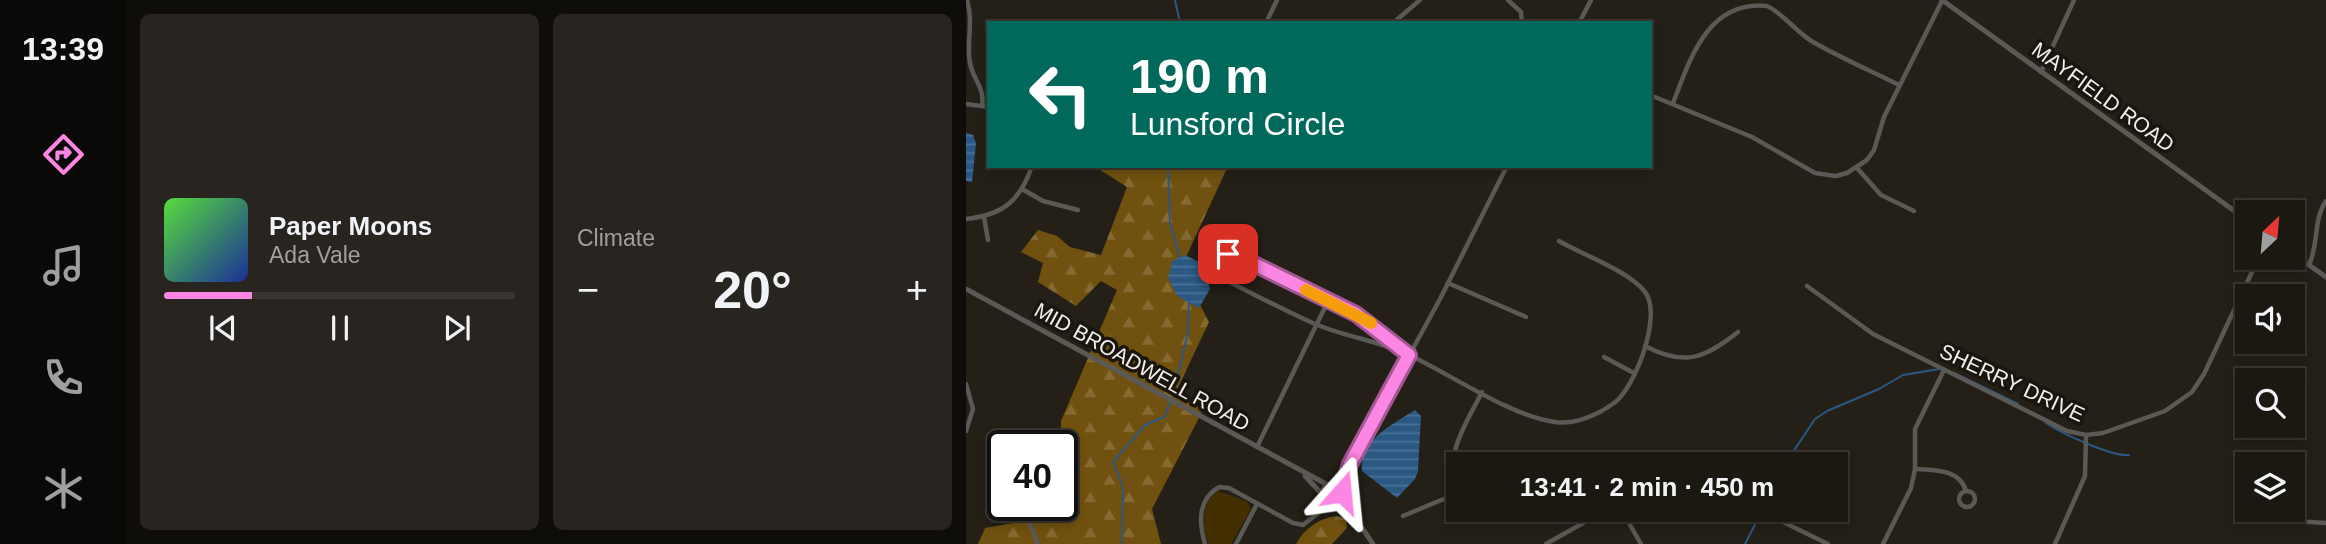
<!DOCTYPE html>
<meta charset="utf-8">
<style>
:root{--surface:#1b1711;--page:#28241f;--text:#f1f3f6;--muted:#a09f9f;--line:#393631;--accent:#fc86e3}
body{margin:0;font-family:Arial,sans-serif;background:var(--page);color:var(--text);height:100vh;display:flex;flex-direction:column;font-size:26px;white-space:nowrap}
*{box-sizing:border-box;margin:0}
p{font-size:23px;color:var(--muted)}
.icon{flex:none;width:38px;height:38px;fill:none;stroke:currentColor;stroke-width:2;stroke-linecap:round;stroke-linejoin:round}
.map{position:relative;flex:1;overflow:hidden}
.sheet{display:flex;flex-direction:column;gap:14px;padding:14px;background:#0f0d09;width:840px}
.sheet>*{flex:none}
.top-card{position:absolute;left:21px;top:21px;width:665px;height:147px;border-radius:0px;box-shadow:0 4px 10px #0003,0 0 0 2px var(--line);background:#00695c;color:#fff;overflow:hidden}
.needle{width:46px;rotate:26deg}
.controls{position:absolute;left:1269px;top:200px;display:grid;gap:14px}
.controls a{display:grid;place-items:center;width:70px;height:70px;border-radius:0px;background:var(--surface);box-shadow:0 4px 10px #0003,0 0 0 2px var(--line);font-size:35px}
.speed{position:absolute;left:21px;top:430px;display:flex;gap:14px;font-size:35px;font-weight:700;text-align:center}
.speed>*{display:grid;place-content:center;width:91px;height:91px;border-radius:50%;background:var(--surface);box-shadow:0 4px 10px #0003,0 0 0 2px var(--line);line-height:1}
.speed .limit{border:4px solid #111;border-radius:10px;background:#fff;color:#111}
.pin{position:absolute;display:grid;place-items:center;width:60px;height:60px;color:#fff;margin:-30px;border-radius:14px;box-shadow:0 4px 10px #0006}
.me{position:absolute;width:77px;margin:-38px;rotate:18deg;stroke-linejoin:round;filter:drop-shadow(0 0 5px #0008)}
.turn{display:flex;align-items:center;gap:24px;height:147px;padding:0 28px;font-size:32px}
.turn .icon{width:91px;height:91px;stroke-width:2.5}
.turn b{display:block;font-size:49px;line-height:60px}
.big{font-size:52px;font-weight:700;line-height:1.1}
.sheet .widget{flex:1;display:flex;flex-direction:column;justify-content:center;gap:10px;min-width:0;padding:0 24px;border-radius:10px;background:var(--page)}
.song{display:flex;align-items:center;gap:21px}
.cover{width:84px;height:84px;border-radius:10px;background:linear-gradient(135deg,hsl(110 70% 55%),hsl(230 70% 35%))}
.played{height:7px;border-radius:4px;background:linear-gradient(90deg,var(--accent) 25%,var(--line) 25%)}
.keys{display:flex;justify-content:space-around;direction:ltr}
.heat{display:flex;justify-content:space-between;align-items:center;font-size:38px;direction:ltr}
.sheet .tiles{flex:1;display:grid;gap:14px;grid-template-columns:repeat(2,1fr)}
.trip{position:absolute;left:480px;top:452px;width:402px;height:70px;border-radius:0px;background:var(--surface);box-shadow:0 4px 10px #0003,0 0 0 2px var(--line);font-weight:700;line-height:70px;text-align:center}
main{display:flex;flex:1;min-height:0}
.tabs{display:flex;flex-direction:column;width:126px;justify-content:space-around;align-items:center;background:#0b0907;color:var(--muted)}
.tabs .icon{width:49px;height:49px}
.tabs .on{color:var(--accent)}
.tabs b{font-size:32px;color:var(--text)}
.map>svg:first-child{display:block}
</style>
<main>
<nav class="tabs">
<b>13:39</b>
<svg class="icon on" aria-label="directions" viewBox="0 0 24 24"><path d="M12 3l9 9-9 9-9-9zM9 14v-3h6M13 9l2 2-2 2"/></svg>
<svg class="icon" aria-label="music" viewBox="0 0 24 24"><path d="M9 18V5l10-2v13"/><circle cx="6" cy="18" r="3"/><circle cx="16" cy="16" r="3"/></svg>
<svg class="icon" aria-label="phone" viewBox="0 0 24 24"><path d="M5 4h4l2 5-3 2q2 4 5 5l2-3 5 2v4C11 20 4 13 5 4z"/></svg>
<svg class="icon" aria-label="climate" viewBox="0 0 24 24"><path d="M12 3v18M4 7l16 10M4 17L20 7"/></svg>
</nav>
<section class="sheet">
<div class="tiles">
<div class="widget">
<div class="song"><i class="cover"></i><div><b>Paper Moons</b><p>Ada Vale</p></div></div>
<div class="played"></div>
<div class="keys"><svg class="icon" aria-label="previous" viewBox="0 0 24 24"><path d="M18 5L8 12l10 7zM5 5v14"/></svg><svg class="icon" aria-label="pause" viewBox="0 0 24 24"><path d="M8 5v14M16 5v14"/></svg><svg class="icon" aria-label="next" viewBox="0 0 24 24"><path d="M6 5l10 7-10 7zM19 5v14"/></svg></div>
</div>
<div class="widget"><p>Climate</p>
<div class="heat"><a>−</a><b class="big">20°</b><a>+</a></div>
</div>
</div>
</section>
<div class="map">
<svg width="1360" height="544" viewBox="0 0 1360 544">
<defs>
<pattern id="forest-firs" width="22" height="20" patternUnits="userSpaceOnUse" patternTransform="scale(1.75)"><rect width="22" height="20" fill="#70510f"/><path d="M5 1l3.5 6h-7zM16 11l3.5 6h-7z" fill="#856a32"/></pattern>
<pattern id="water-rules" width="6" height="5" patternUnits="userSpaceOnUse" patternTransform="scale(1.75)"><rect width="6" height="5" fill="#2b5984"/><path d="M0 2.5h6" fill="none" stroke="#4a7195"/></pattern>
</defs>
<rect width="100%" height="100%" fill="#241f17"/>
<path fill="#442f00" d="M252 491 280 501 285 509 265 544H243C235 527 235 502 252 491Z"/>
<g fill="url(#forest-firs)">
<path d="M128 166H262L215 268 243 322 209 394 237 410 186 509 195 544H12L19 528 81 517 85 506H96L95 421 151 290 135 281 110 306 72 282 77 263 55 252 72 230 91 236 104 247 135 255 161 187Z"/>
<path d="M371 516 380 519 381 528 366 544H330C338 529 353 518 371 516Z"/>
</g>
<g fill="url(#water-rules)">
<path d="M0 133 7 135 10 143 6 182 0 181Z"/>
<path d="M219 255 237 264 244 289 233 308 211 296 202 278 206 261Z"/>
<path d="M449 410 455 416 452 471 449 479 431 498 396 471C393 439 428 424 449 410Z"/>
</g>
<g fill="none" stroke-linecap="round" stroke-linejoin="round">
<g stroke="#2b5984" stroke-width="2">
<path d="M209 0 214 23"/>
<path d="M202 166 204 223 214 258"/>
<path d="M988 373 1052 404"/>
<path d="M207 397 222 332 223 301"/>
<path d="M1080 423C1095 433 1146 457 1163 455"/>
<path d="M819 464 849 419 861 411 913 389 937 375 973 369"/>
<path d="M156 544 157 487 147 462 179 425 198 417 204 403"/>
<path d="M779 544 797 509"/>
</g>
<g stroke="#5b5955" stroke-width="4.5">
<path d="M1 0C8 23 0 43 4 63 7 80 19 87 16 106"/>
<path d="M542 0 555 12 556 23"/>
<path d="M300 23 311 0"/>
<path d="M427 23 454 0"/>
<path d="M613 23 625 0"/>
<path d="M1075 72 1108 0"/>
<path d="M684 95 786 137 849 173 870 176 881 173 901 160 908 150 918 117 976 1"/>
<path d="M707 103C723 63 740 0 801 6 818 14 830 32 847 42 875 58 905 71 933 85"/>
<path d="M0 104 23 107"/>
<path d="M891 168 915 195 948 211"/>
<path d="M56 189 77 201 112 210"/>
<path d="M18 217 22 240"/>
<path d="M0 219C37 215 54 201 66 166"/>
<path d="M1343 265C1353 243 1347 220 1360 201"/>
<path d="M482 283 560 317"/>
<path d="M841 286 907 334 1101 431 1120 435 1137 433 1199 411 1226 392 1238 374 1293 257"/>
<path d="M679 346C719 367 739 358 772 332"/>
<path d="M443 355 390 314 268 255 254 259 251 271 254 277C285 293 317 310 349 324 380 337 414 341 445 356 486 375 544 416 589 422 608 425 632 415 648 403 669 388 697 315 679 292 663 271 617 255 593 241"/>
<path d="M638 357 668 373"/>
<path d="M0 384 7 409 0 431"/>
<path d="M291 447 362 301"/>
<path d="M949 469C968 470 994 469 1000 491"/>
<path d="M366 484 384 464 474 299 541 166"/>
<circle cx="1001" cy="499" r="8"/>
<path d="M375 491 384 465"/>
<path d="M492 493C476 457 500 424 516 392"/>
<path d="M1270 505C1294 524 1331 520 1360 523"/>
<path d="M57 506 72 544"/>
<path d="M655 509 675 544"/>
<path d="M354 510 357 499"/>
<path d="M437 516 492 493"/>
<path d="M809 518 862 544"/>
<path d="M239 544C233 523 231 500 253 487L263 488 327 523 337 525 365 503"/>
<path d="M270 544 291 504"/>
<path d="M580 544 642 509"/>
<path d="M917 544 945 488 949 469V429L978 370"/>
<path d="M1089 544 1119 476 1120 435"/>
</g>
<g stroke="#5b5955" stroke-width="5">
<path d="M976 0 1281 220"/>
<path d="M1326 253 1360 277"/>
<path d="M0 289 362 485"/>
<path d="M339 476 356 494"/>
<circle cx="366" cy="494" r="10"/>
<path d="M375 497 407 544"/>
</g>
</g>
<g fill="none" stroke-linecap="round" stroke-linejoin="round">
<defs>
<path id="route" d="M262 254 276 258 390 314 443 355 384 464 376 492"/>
</defs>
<use href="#route" stroke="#a45794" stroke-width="18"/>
<use href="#route" stroke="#fc86e3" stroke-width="12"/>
<path stroke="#f59e0b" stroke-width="12" d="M340 290 405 323"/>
</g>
<g text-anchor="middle" stroke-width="7" stroke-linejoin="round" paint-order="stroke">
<g font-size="21" fill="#f2efe9" stroke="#1a160e">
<text transform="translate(1137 97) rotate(36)" y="7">MAYFIELD ROAD</text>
<text transform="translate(176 367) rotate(29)" y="7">MID BROADWELL ROAD</text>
<text transform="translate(1046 383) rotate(25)" y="7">SHERRY DRIVE</text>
</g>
</g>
</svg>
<div class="controls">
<a><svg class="needle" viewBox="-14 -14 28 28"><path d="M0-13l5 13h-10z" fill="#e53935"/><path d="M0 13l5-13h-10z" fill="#a09f9f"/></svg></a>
<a><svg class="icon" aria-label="sound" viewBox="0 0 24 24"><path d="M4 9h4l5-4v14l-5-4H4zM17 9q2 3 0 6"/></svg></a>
<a><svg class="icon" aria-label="search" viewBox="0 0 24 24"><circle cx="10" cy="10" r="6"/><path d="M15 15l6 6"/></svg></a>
<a><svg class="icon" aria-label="layers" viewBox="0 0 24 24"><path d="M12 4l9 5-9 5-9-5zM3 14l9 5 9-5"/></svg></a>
</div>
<div class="speed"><div class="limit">40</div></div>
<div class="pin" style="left:262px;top:254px;background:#d93025"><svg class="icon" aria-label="arrive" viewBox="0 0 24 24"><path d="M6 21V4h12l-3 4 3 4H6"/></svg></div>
<svg class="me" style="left:376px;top:492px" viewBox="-20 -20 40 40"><path d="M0-17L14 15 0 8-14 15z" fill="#fc86e3" stroke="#fff" stroke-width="4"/></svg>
<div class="trip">13:41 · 2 min · 450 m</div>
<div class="top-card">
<div class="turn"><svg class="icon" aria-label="left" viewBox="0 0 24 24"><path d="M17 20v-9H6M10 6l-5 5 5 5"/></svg><div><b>190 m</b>Lunsford Circle</div></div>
</div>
</div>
</main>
